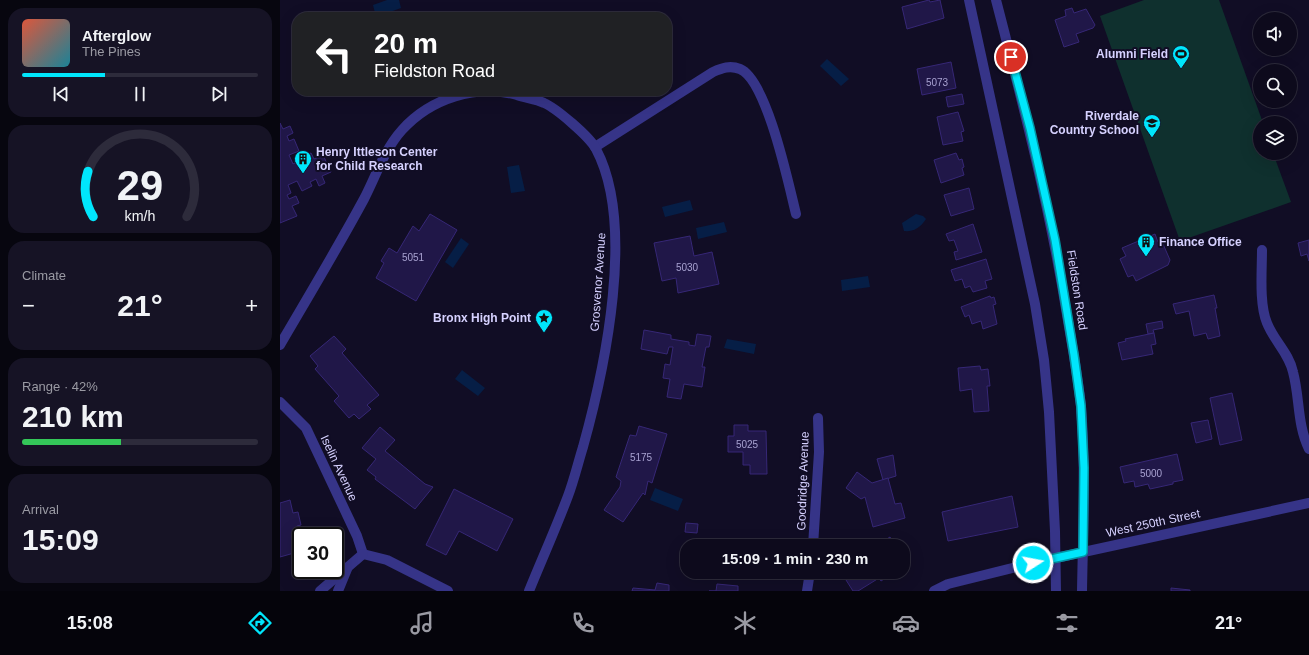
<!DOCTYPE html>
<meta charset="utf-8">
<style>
:root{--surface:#0d0a1c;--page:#161325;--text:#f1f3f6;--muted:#9a9aa3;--line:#2d2b3b;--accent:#00e6fc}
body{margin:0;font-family:Arial,sans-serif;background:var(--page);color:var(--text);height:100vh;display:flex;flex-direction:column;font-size:15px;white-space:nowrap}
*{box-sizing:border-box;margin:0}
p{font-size:13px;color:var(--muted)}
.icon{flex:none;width:22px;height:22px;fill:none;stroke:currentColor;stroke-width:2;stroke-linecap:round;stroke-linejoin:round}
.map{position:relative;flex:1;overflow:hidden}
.details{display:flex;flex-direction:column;gap:8px;padding:8px;background:#07060f;width:280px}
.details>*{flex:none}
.banner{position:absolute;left:12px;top:12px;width:380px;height:84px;border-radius:16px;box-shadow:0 4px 16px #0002,0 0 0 1px var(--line);background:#202124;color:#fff;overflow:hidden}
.controls{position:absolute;left:973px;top:12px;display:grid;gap:8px}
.controls a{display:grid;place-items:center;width:44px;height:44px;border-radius:50%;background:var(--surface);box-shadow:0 4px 16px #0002,0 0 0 1px var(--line);font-size:20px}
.speed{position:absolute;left:12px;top:527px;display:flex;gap:8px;font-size:20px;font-weight:700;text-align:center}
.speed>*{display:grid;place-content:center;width:52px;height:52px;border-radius:50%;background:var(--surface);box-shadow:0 4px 16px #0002,0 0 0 1px var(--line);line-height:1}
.speed .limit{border:2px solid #111;border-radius:6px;background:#fff;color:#111}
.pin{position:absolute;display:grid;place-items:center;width:34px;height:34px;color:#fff;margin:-17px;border:2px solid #fff;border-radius:50%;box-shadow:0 1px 4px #0007}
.me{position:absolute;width:44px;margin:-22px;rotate:79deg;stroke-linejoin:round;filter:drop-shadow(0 0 3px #0008)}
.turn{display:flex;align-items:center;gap:14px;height:84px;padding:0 16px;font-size:18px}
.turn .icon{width:52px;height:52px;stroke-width:2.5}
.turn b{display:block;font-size:28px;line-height:34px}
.big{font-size:30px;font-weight:800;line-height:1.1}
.details .widget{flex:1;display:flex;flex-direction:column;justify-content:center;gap:6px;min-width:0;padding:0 14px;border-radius:16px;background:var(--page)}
.details .dial{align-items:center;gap:0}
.dial svg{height:104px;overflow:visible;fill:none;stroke:var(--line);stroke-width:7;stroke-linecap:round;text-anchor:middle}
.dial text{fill:var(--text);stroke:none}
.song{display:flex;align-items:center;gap:12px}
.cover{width:48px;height:48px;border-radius:6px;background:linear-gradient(135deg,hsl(10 70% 55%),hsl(190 70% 35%))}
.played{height:4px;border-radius:2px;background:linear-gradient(90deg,var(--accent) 35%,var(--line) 35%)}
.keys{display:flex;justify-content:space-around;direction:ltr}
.heat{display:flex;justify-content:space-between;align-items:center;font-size:22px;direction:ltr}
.charge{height:6px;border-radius:3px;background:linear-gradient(90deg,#34c759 42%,var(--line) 0)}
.trip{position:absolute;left:400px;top:539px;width:230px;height:40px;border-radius:16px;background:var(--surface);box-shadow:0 4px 16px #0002,0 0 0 1px var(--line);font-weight:800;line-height:40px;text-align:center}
.tab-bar{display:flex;height:64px;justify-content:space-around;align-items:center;background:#05040b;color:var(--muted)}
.tab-bar .icon{width:28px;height:28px}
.tab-bar .selected{color:var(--accent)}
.tab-bar b{font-size:18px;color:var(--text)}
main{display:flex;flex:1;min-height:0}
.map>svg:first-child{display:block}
</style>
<main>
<section class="details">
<div class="widget">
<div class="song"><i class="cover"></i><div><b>Afterglow</b><p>The Pines</p></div></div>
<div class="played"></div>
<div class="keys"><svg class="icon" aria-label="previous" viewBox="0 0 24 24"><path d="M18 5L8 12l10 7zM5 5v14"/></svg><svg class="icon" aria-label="pause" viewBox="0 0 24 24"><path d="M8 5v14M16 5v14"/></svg><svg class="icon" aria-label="next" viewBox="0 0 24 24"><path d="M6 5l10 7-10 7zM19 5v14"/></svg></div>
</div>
<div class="widget dial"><svg viewBox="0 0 100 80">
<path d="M14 69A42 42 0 1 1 86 69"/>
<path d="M14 69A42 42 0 0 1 10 34" stroke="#00e6fc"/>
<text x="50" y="56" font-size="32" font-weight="700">29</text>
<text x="50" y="72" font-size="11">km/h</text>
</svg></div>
<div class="widget"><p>Climate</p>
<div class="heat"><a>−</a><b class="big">21°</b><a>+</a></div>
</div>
<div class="widget"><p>Range · 42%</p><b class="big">210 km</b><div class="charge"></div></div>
<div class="widget"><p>Arrival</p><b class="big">15:09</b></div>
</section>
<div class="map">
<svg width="1029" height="591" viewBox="0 0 1029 591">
<rect width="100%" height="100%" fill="#110d25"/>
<path fill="#0f302e" d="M864 0H939L983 123H980V153H993L1011 202 900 241 820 16Z"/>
<g fill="#061e46">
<path d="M107 0H119L121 8 96 17 93 5Z"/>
<path d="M547 59 569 79 561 86 540 66Z"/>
<path d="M239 165 245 191 231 193 227 167Z"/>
<path d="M410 200 413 210 385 217 382 207Z"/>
<path d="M636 214 643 216 646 219C641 227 634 232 624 231L622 223Z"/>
<path d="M444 222 447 232 418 239 416 228Z"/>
<path d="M181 238 189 244 173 268 165 262Z"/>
<path d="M588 276 590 287 562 291 561 280Z"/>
<path d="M447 339 476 344 474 354 444 348Z"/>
<path d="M182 370 205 388 198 396 175 379Z"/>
<path d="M375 488 403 499 398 511 370 500Z"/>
</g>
<g fill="#201748" stroke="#362776">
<path d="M649 0 650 2 660 0 664 18 627 29 622 7Z"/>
<path d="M792 8 794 13 806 9 815 25 813 28 796 34 799 42 784 47 775 20 786 16 785 10Z"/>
<path d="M671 62 676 88 642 95 637 69Z"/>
<path d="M682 94 684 104 668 107 666 97Z"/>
<path d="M678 112 684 131 681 132 683 141 663 145 657 117Z"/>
<path d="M0 123 3 129 10 126 13 133 7 136 9 141 14 139 19 151 9 155 13 164 20 160 23 165 27 163 24 156 31 153 34 159 43 155 51 172 42 176 45 183 39 186 36 179 30 182 32 186 22 191 17 181 8 185 11 193 7 195 9 199 16 196 19 203 12 206 17 216 0 223Z"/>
<path d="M676 153 679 160 682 159 684 167 682 168 684 175 661 183 654 160Z"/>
<path d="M689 188 694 209 671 216 664 195Z"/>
<path d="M150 214 177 230 136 301 96 278 104 263 101 261 109 248 117 253 133 226 139 231Z"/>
<path d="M693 224 702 252 676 260 674 252 678 251 674 240 669 241 666 234Z"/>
<path d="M875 234 878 242 883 244 890 260 888 265 856 281 853 275 848 277 840 259 846 256 842 248Z"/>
<path d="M410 236 414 256 432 252 439 284 398 293 396 278 382 281 374 243Z"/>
<path d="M1029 240V261L1027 254 1021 256 1018 243Z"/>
<path d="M706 259 712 279 705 281 707 288 693 292 690 286 685 288 682 279 675 281 671 270Z"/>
<path d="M934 295 937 308H935L940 336 928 339 926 333 914 336 909 311 896 314 893 304Z"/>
<path d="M710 296 711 298 714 297 716 304 713 305 717 324 703 329 701 321 692 324 689 315 685 317 681 307Z"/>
<path d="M882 321 883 328 873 330 874 333 868 334 866 324Z"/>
<path d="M364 330 391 335V339L409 342V345L415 346 417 334 431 336 429 347H426L422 367H425L422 387 404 384 401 399 387 397 390 379 383 378 385 364 390 365 393 347H389L387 354 361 349Z"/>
<path d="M874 333 876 344 871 345 873 354 842 360 838 343 846 341 845 339Z"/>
<path d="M54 336 66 349 62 353 99 395 87 405 91 409 79 419 74 414 69 418 54 401 59 396 35 369 38 366 30 356Z"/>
<path d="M700 366 701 370 708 369 710 386H707L709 411 694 412 692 389 680 391 678 368Z"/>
<path d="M952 393 962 440 940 445 930 398Z"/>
<path d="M928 420 932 439 916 443 911 423Z"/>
<path d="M454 425H468V431H486L487 474H470V465H463V452H448V436H454Z"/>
<path d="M359 426 387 434 372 483 368 481 365 495 363 493 343 522 324 510 340 487 341 481 336 477 350 435 356 436Z"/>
<path d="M100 427 115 440 105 451 145 484 153 487 135 509 95 479 96 477 87 470 96 459 82 448Z"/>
<path d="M897 454 903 480 893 482V484L870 489 868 484 855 487 854 481 844 483 840 467Z"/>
<path d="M613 455 616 476 603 480 597 459Z"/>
<path d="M577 472 592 483 608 478 615 504 621 503 625 518 593 527 585 497 581 499 566 488Z"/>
<path d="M174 489 233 519 217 551 179 531 166 555 146 545Z"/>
<path d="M732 496 738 527 668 541 662 512Z"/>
<path d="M10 500 13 513 18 512 21 525 17 526 21 541V551L0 557V503Z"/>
<path d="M406 523 418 524 417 533 405 532Z"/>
<path d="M610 537 615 546H596Z"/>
<path d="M569 572H612L613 573 601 581 599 578 578 591H573L566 580 572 577Z"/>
<path d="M377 583 389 585V591H352L353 588 375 590Z"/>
<path d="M437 584 458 586V591H429H436Z"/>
<path d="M891 588 910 590V591H891Z"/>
</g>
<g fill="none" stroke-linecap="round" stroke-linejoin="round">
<g stroke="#363488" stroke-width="10">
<path d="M689 0 755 304 764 360 769 412 775 531 776 591"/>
<path d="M716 0C743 104 770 208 787 315 792 345 798 376 801 407 806 468 803 530 802 591"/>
<path d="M315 147 433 72C442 68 450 65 460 69 487 80 509 186 516 214"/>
<path d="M982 250C982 271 979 304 987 323 994 341 1009 353 1013 372 1020 398 1017 425 1029 449"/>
<path d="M0 345C28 297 57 249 84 199 96 176 104 150 122 130 151 98 196 84 237 95 245 98 256 99 264 103 276 108 310 137 316 149 356 224 325 368 303 447 298 463 294 480 288 496 276 528 262 559 249 591"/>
<path d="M0 402 26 428 77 536 83 554"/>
<path d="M533 546 539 452 538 418"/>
<path d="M83 554 107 560 168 591"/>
<path d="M40 591 83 554"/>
<path d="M58 591 67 569"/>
<path d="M527 591 530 572"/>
<path d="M654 591 668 584 753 563 1029 503"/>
</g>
</g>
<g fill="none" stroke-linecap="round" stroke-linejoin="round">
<defs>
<path id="route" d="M731 57 750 128 775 240 794 355 801 406 804 468 803 552 753 563"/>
</defs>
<use href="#route" stroke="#0096a4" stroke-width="10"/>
<use href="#route" stroke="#00e6fc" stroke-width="7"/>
</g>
<defs>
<symbol id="stadium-pin" viewBox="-11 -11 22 30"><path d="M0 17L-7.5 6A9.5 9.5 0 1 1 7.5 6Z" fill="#00e6fc" stroke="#110d25"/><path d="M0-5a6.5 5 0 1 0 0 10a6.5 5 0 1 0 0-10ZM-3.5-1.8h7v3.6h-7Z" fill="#111"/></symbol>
<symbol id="school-pin" viewBox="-11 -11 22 30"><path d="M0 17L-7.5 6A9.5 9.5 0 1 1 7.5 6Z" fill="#00e6fc" stroke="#110d25"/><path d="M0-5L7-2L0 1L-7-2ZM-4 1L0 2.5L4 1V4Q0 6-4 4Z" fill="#111"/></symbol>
<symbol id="building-pin" viewBox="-11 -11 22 30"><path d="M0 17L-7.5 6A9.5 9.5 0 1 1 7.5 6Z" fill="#00e6fc" stroke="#110d25"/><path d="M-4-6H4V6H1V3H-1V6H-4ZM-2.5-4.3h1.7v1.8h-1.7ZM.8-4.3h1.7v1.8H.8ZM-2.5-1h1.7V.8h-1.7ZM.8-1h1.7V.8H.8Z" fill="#111"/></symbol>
<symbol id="sight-pin" viewBox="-11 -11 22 30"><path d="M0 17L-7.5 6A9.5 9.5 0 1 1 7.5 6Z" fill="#00e6fc" stroke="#110d25"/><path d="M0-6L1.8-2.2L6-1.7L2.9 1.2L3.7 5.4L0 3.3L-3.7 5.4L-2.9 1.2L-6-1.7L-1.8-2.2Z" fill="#111"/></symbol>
</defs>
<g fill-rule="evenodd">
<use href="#stadium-pin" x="891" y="44" width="20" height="27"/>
<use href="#school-pin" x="862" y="113" width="20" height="27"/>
<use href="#building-pin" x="13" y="149" width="20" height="27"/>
<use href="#building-pin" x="856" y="232" width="20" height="27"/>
<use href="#sight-pin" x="254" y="308" width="20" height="27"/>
</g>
<g text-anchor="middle" stroke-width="4" stroke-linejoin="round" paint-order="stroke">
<g font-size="10" fill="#a8a2d1">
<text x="657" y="86">5073</text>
<text x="133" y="261">5051</text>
<text x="407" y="271">5030</text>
<text x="467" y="448">5025</text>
<text x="361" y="461">5175</text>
<text x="871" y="477">5000</text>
</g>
<g font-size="12" font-weight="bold" fill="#d6d1ff" stroke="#110d25" text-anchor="end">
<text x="888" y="58">Alumni Field</text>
<text x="859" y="120">Riverdale<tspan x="859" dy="14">Country School</tspan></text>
<text x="36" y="156" text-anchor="start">Henry Ittleson Center<tspan x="36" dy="14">for Child Research</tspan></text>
<text x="879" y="246" text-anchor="start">Finance Office</text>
<text x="251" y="322">Bronx High Point</text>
</g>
<g font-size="12" fill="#d6d1ff" stroke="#110d25">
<text transform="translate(318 282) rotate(-86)" y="4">Grosvenor Avenue</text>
<text transform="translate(797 290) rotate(81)" y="4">Fieldston Road</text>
<text transform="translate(59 468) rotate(65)" y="4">Iselin Avenue</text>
<text transform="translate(523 481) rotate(-88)" y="4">Goodridge Avenue</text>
<text transform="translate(873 523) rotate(-12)" y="4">West 250th Street</text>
</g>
</g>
</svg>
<div class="controls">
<a><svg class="icon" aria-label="sound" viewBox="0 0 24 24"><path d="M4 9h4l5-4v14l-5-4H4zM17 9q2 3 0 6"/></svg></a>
<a><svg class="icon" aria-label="search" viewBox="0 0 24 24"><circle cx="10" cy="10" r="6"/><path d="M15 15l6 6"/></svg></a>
<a><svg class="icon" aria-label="layers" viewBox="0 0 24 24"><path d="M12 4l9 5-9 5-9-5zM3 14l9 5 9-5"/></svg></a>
</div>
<div class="speed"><div class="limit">30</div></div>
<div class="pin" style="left:731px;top:57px;background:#d93025"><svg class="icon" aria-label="arrive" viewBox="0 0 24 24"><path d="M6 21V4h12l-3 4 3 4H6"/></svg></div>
<svg class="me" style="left:753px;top:563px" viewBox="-20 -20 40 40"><circle r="17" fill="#00e6fc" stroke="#fff" stroke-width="3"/><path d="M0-11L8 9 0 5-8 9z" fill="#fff"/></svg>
<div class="trip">15:09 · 1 min · 230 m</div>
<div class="banner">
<div class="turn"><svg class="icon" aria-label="left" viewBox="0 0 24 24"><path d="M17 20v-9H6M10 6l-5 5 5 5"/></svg><div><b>20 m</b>Fieldston Road</div></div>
</div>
</div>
</main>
<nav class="tab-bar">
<b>15:08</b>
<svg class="icon selected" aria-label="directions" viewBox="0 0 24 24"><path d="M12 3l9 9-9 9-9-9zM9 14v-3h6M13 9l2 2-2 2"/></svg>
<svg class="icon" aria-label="music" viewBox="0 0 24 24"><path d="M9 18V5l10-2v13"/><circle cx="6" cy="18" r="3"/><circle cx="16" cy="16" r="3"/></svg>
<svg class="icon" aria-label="phone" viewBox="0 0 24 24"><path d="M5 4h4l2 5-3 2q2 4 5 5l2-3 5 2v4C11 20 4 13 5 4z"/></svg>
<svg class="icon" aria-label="climate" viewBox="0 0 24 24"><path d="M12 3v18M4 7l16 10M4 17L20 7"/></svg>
<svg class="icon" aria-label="car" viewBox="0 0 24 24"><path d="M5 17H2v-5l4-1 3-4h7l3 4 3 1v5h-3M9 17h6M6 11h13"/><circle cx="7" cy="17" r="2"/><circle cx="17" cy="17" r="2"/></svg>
<svg class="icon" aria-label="filters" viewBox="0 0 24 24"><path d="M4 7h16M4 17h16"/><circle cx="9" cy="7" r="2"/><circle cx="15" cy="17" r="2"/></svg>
<b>21°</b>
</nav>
